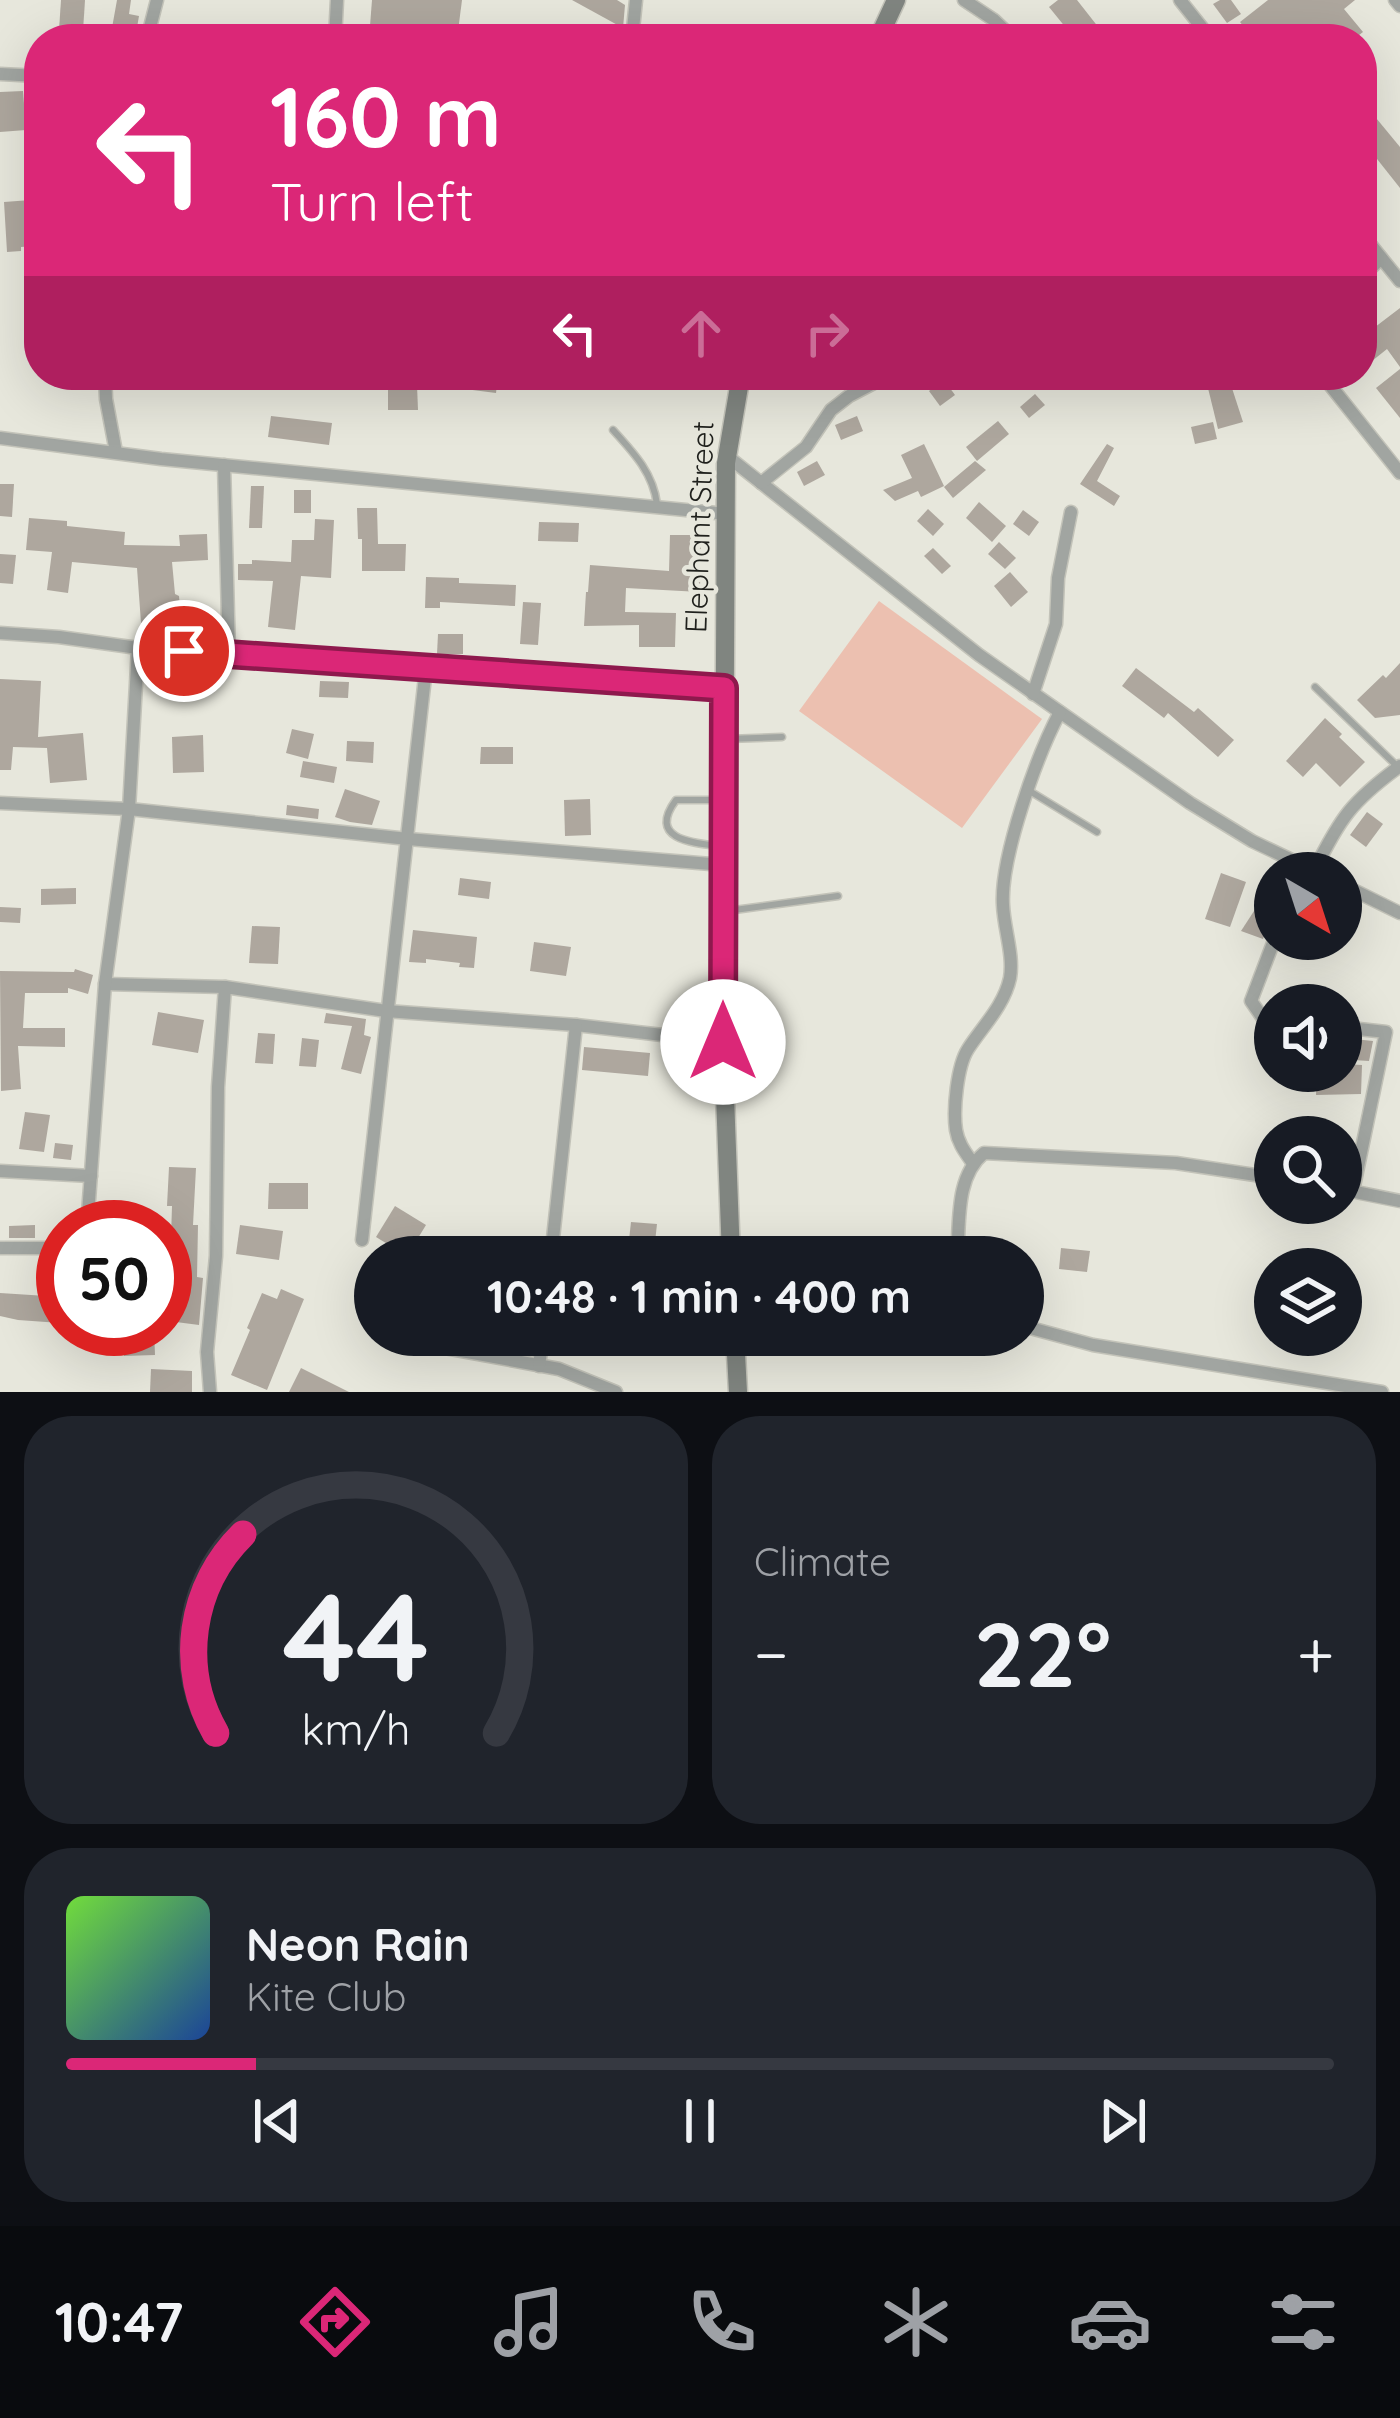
<!DOCTYPE html>
<meta charset="utf-8">
<style>
:root{--surface:#171b24;--page:#20242c;--text:#f1f3f6;--muted:#9ea1a6;--line:#363941;--accent:#db2777}
body{margin:0;font-family:Quicksand,sans-serif;background:var(--page);color:var(--text);height:100vh;display:flex;flex-direction:column;font-size:45px;white-space:nowrap}
*{box-sizing:border-box;margin:0}
p{font-size:39px;color:var(--muted)}
.icon{flex:none;width:66px;height:66px;fill:none;stroke:currentColor;stroke-width:2;stroke-linecap:round;stroke-linejoin:round}
.map{position:relative;height:1392px;overflow:hidden}
.sheet{display:flex;flex-direction:column;gap:24px;padding:24px;background:#0d0f14;flex:1}
.sheet>*{flex:none}
.guide{position:absolute;left:24px;top:24px;width:1353px;height:366px;border-radius:48px;box-shadow:0 12px 48px #0002;background:#db2777;color:#fff;overflow:hidden}
.needle{width:78px;rotate:141deg}
.buttons{position:absolute;left:1254px;top:852px;display:grid;gap:24px}
.buttons a{display:grid;place-items:center;width:108px;height:108px;border-radius:50%;background:var(--surface);box-shadow:0 12px 48px #0002;font-size:60px}
.speed{position:absolute;left:36px;top:1200px;display:flex;gap:24px;font-size:60px;font-weight:700;text-align:center}
.speed>*{display:grid;place-content:center;width:156px;height:156px;border-radius:50%;background:var(--surface);box-shadow:0 12px 48px #0002;line-height:1}
.speed .limit{border:18px solid #d22;background:#fff;color:#111}
.pin{position:absolute;display:grid;place-items:center;width:102px;height:102px;color:#fff;margin:-51px;border:6px solid #fff;border-radius:50%;box-shadow:0 3px 12px #0007}
.me{position:absolute;width:132px;margin:-66px;rotate:0deg;stroke-linejoin:round;filter:drop-shadow(0 0 9px #0008)}
.turn{display:flex;align-items:center;gap:42px;height:252px;padding:0 48px;font-size:54px}
.turn .icon{width:156px;height:156px;stroke-width:2.5}
.turn b{display:block;font-size:84px;line-height:102px}
.lanes{display:flex;align-items:center;height:114px;padding:0 48px;background:#0003;justify-content:center;gap:60px;direction:ltr}
.lanes .off{opacity:.35}
.big{font-size:90px;font-weight:700;line-height:1.1}
.sheet .widget{flex:1;display:flex;flex-direction:column;justify-content:center;gap:18px;min-width:0;padding:0 42px;border-radius:48px;background:var(--page)}
.sheet .dial{align-items:center;gap:0}
.dial svg{height:312px;overflow:visible;fill:none;stroke:var(--line);stroke-width:7;stroke-linecap:round;text-anchor:middle}
.dial text{fill:var(--text);stroke:none}
.song{display:flex;align-items:center;gap:36px}
.cover{width:144px;height:144px;border-radius:18px;background:linear-gradient(135deg,hsl(100 70% 55%),hsl(220 70% 35%))}
.played{height:12px;border-radius:6px;background:linear-gradient(90deg,var(--accent) 15%,var(--line) 15%)}
.keys{display:flex;justify-content:space-around;direction:ltr}
.heat{display:flex;justify-content:space-between;align-items:center;font-size:66px;direction:ltr}
.sheet .tiles{flex:1;display:grid;gap:24px;grid-template-columns:1fr 1fr}
.widget:last-child{grid-column:span 2}
.trip{position:absolute;left:354px;top:1236px;width:690px;height:120px;border-radius:60px;background:var(--surface);box-shadow:0 12px 48px #0002;font-weight:700;line-height:120px;text-align:center}
.menu{display:flex;height:192px;justify-content:space-around;align-items:center;background:#090b0e;color:var(--muted)}
.menu .icon{width:84px;height:84px}
.menu .on{color:var(--accent)}
.menu b{font-size:54px;color:var(--text)}
.map>svg:first-child{display:block}
</style>
<div class="map">
<svg width="1400" height="1392" viewBox="0 0 1400 1392">
<rect width="100%" height="100%" fill="#e7e7dc"/>
<path fill="#ecc0b0" d="M879 601 1042 719 962 828 799 711Z"/>
<g fill="#aea79e">
<path d="M61 0H85L83 31 59 30Z"/>
<path d="M117 0H131L129 14 139 16 135 39H110Z"/>
<path d="M372 0H462L457 39H369Z"/>
<path d="M572 0H617L625 5 623 28Z"/>
<path d="M1058 0H1077L1099 28 1086 39H1075L1049 7Z"/>
<path d="M1220 0H1231L1241 14 1227 23 1213 4Z"/>
<path d="M1268 0H1355L1344 9 1363 32 1354 39H1277L1270 29 1254 39 1240 22Z"/>
<path d="M23 91 26 130 0 132V92Z"/>
<path d="M1362 101 1400 147V188L1362 140Z"/>
<path d="M31 200V205H36L34 246 21 247V251L7 252 4 202Z"/>
<path d="M1400 308V367L1387 349 1362 369V337Z"/>
<path d="M1400 369V418L1376 388Z"/>
<path d="M459 375H498L496 393 457 388Z"/>
<path d="M1229 379 1243 422 1218 429 1207 384Z"/>
<path d="M944 380 955 395 940 406 929 391Z"/>
<path d="M417 385 418 410H388V386Z"/>
<path d="M1035 394 1045 405 1029 418 1020 407Z"/>
<path d="M271 416 332 423 329 445 268 437Z"/>
<path d="M857 416 863 431 841 440 835 425Z"/>
<path d="M998 421 1009 434 977 461 966 447Z"/>
<path d="M1213 422 1217 439 1195 444 1191 427Z"/>
<path d="M924 444 944 486 921 497 918 491 895 501 883 490 912 478 901 455Z"/>
<path d="M1107 444 1114 448 1097 481 1120 496 1114 506 1080 484Z"/>
<path d="M817 461 825 475 804 486 797 472Z"/>
<path d="M975 461 986 470 953 498 944 487Z"/>
<path d="M0 484H14L12 517 0 516Z"/>
<path d="M251 486H264L262 528H249Z"/>
<rect x="294" y="490" width="17" height="23"/>
<path d="M979 502 1006 526 992 542 966 518Z"/>
<path d="M357 508H377L378 544H406L405 571H362V539H358Z"/>
<path d="M928 509 944 524 933 536 917 521Z"/>
<path d="M1023 510 1039 522 1029 536 1013 524Z"/>
<path d="M29 518 67 521V526L125 532 124 545 180 546 179 535 207 534 208 560 172 562 175 594 179 596 181 620 141 623 137 568 72 562 68 593 47 590 52 552 26 550Z"/>
<path d="M315 519 334 520 331 578 301 576 295 630 268 627 273 581 238 580V564H252V560L291 562 292 540H314Z"/>
<path d="M539 522 579 523 578 542 538 541Z"/>
<path d="M670 535H701L700 592 626 588 625 612 676 613 675 647H639V625L584 626 586 592H588L590 565 669 571Z"/>
<path d="M999 542 1016 558 1005 569 988 554Z"/>
<path d="M933 548 951 566 942 574 924 556Z"/>
<path d="M0 554 16 555 13 584 0 583Z"/>
<path d="M1010 572 1028 592 1011 607 994 586Z"/>
<path d="M426 577 459 578V583L516 585 515 606 440 602V608H425Z"/>
<path d="M523 602 541 603 538 645 520 644Z"/>
<path d="M438 634H463V654H437Z"/>
<path d="M1400 663V715L1375 718 1357 700 1383 675 1386 678Z"/>
<path d="M1136 668 1194 712 1198 708 1234 740 1218 757 1168 713 1164 718 1122 686Z"/>
<path d="M0 679 41 681 38 737 83 733 87 780 50 783 47 748 13 747 11 770H0Z"/>
<path d="M320 681 349 682 348 698 319 697Z"/>
<path d="M1325 718 1342 734 1339 737 1365 762 1340 787 1316 763 1303 777 1286 761Z"/>
<path d="M292 729 314 734 308 759 286 753Z"/>
<path d="M203 735 204 772 173 773 172 737Z"/>
<path d="M347 741 374 742 373 763 346 761Z"/>
<path d="M481 747H513V764H480Z"/>
<path d="M303 761 337 767 334 783 300 777Z"/>
<path d="M345 789 380 801 372 825 350 822 335 817Z"/>
<path d="M590 799 591 835 565 836 564 800Z"/>
<path d="M287 805 319 809 318 819 286 815Z"/>
<path d="M1367 812 1383 824 1366 847 1350 835Z"/>
<path d="M1221 873 1246 882 1230 927 1205 919Z"/>
<path d="M460 878 491 882 489 899 458 895Z"/>
<path d="M76 888V904L41 905V889Z"/>
<path d="M1267 891 1275 896V909L1263 939 1241 931Z"/>
<path d="M0 907 21 908 20 923 0 922Z"/>
<path d="M252 926 280 927 278 964 249 963Z"/>
<path d="M413 930 477 937 474 968 459 967 460 963 426 959V963L409 962Z"/>
<path d="M534 942 571 947 566 976 530 971Z"/>
<path d="M75 969 93 975 88 994 68 988V993H25L23 1028H65V1047L18 1046 21 1089 1 1091 0 971 74 972Z"/>
<path d="M158 1012 204 1020 198 1053 152 1045Z"/>
<path d="M326 1013 366 1019 364 1035 371 1037 361 1074 341 1069 352 1026 324 1023Z"/>
<path d="M258 1033 275 1034 273 1064 255 1063Z"/>
<path d="M302 1038 319 1040 316 1067 299 1066Z"/>
<path d="M1354 1039 1373 1041 1369 1061 1353 1060Z"/>
<path d="M584 1047 650 1053 648 1076 582 1070Z"/>
<path d="M1343 1064 1362 1065 1361 1094 1316 1095 1317 1071H1342Z"/>
<path d="M25 1112 50 1115 44 1152 19 1149Z"/>
<path d="M55 1143 73 1145 71 1160 53 1158Z"/>
<path d="M169 1167 196 1168 193 1225H198L197 1277 203 1278 199 1325 176 1322 183 1269H170L172 1206H167Z"/>
<path d="M269 1183H308V1209H268Z"/>
<path d="M395 1206 426 1225 407 1256 376 1237Z"/>
<path d="M631 1222 657 1224 655 1242 629 1240Z"/>
<path d="M35 1225V1238H9V1226Z"/>
<path d="M240 1225 283 1231 279 1260 236 1254Z"/>
<path d="M1061 1248 1090 1251 1087 1272 1059 1269Z"/>
<path d="M281 1289 304 1299 267 1390 231 1375 250 1330 247 1328 262 1293 277 1299Z"/>
<path d="M0 1293 62 1297 60 1323 18 1320 0 1316Z"/>
<path d="M124 1329H154L155 1355 124 1356Z"/>
<path d="M301 1368 349 1392H289Z"/>
<path d="M151 1369 192 1371V1392H150Z"/>
</g>
<g fill="none" stroke-linecap="round" stroke-linejoin="round">
<defs>
<g id="lane">
<path d="M613 430C634 453 653 473 657 504"/>
<path d="M1315 687 1398 767"/>
<path d="M727 739 782 737"/>
<path d="M1028 790 1097 832"/>
<path d="M719 846C692 843 647 839 676 800H720"/>
<path d="M727 911 838 896"/>
</g>
<g id="street">
<path d="M964 0 994 20 1014 39"/>
<path d="M1180 0 1211 39"/>
<path d="M1395 0 1400 6"/>
<path d="M147 39 157 0"/>
<path d="M335 39 337 0"/>
<path d="M490 39V37"/>
<path d="M632 39 636 0"/>
<path d="M0 74 39 76"/>
<path d="M1362 234 1400 281"/>
<path d="M1362 277 1381 258"/>
<path d="M105 375 106 399 116 452"/>
<path d="M1322 375 1400 473"/>
<path d="M0 438 161 459 727 514"/>
<path d="M727 456 979 655 1060 712 1190 803 1252 841 1319 873"/>
<path d="M224 465 229 654"/>
<path d="M761 483 806 447 831 410 849 396 889 375"/>
<path d="M0 633 59 637 138 648 724 688"/>
<path d="M1033 694 1056 624 1058 578 1071 512"/>
<path d="M0 803 129 809 408 839 723 865"/>
<path d="M1314 871C1340 818 1352 801 1400 766"/>
<path d="M1341 884 1400 913"/>
<path d="M1275 938 1251 1001 1262 1017 1275 1019"/>
<path d="M105 984 225 987 386 1011 576 1025 723 1042"/>
<path d="M1341 1027 1386 1032 1353 1191"/>
<path d="M972 1162C965 1152 958 1143 956 1130 953 1110 957 1066 968 1049 982 1027 1004 1006 1010 978 1014 955 1004 929 1003 905 1000 858 1037 755 1060 712"/>
<path d="M0 1171 91 1176"/>
<path d="M1341 1189 1400 1201"/>
<path d="M87 1227 105 984 129 809 138 648"/>
<path d="M362 1240 426 668"/>
<path d="M0 1248H63"/>
<path d="M551 1257 576 1025"/>
<path d="M957 1257C960 1222 955 1177 984 1153L1176 1163 1275 1178"/>
<path d="M1023 1326 1093 1345 1382 1392"/>
<path d="M429 1345 559 1369 616 1392"/>
<path d="M539 1366 543 1335"/>
<path d="M210 1392 207 1352 216 1256 218 1087 225 987"/>
</g>
<g id="secondary">
<path d="M878 39 896 0"/>
<path d="M731 1257 723 1042 726 463 741 375"/>
<path d="M735 1335 738 1392"/>
</g>
</defs>
<use href="#lane" stroke="#c3c3b9" stroke-width="9"/>
<use href="#street" stroke="#c3c3b9" stroke-width="15"/>
<use href="#secondary" stroke="#c3c3b9" stroke-width="21"/>
<use href="#lane" stroke="#a1a5a1" stroke-width="6"/>
<use href="#street" stroke="#a1a5a1" stroke-width="12"/>
<use href="#secondary" stroke="#808580" stroke-width="18"/>
</g>
<g fill="none" stroke-linecap="round" stroke-linejoin="round">
<defs>
<path id="route" d="M184 651 724 688 723 1042"/>
</defs>
<use href="#route" stroke="#8e194d" stroke-width="30"/>
<use href="#route" stroke="#db2777" stroke-width="21"/>
</g>
<g text-anchor="middle" stroke-width="9" stroke-linejoin="round" paint-order="stroke">
<g font-size="30" fill="#1f201c" stroke="#e7e7dc">
<text transform="translate(700 527) rotate(-88)" y="10">Elephant Street</text>
</g>
</g>
</svg>
<div class="buttons">
<a><svg class="needle" viewBox="-14 -14 28 28"><path d="M0-13l5 13h-10z" fill="#e53935"/><path d="M0 13l5-13h-10z" fill="#9ea1a6"/></svg></a>
<a><svg class="icon" aria-label="sound" viewBox="0 0 24 24"><path d="M4 9h4l5-4v14l-5-4H4zM17 9q2 3 0 6"/></svg></a>
<a><svg class="icon" aria-label="search" viewBox="0 0 24 24"><circle cx="10" cy="10" r="6"/><path d="M15 15l6 6"/></svg></a>
<a><svg class="icon" aria-label="layers" viewBox="0 0 24 24"><path d="M12 4l9 5-9 5-9-5zM3 14l9 5 9-5"/></svg></a>
</div>
<div class="speed"><div class="limit">50</div></div>
<div class="pin" style="left:184px;top:651px;background:#d93025"><svg class="icon" aria-label="arrive" viewBox="0 0 24 24"><path d="M6 21V4h12l-3 4 3 4H6"/></svg></div>
<svg class="me" style="left:723px;top:1042px" viewBox="-20 -20 40 40"><circle r="19" fill="#fff"/><path d="M0-13L10 11 0 6-10 11z" fill="#db2777"/></svg>
<div class="trip">10:48 · 1 min · 400 m</div>
<div class="guide">
<div class="turn"><svg class="icon" aria-label="left" viewBox="0 0 24 24"><path d="M17 20v-9H6M10 6l-5 5 5 5"/></svg><div><b>160 m</b>Turn left</div></div>
<div class="lanes"><svg class="icon" aria-label="left" viewBox="0 0 24 24"><path d="M17 20v-9H6M10 6l-5 5 5 5"/></svg><svg class="icon off" aria-label="ahead" viewBox="0 0 24 24"><path d="M12 20V5M6 11l6-6 6 6"/></svg><svg class="icon off" aria-label="right" viewBox="0 0 24 24"><path d="M7 20v-9h11M14 6l5 5-5 5"/></svg></div>
</div>
</div>
<section class="sheet">
<div class="tiles">
<div class="widget dial"><svg viewBox="0 0 100 80">
<path d="M14 69A42 42 0 1 1 86 69"/>
<path d="M14 69A42 42 0 0 1 21 18" stroke="#db2777"/>
<text x="50" y="56" font-size="32" font-weight="700">44</text>
<text x="50" y="72" font-size="11">km/h</text>
</svg></div>
<div class="widget"><p>Climate</p>
<div class="heat"><a>−</a><b class="big">22°</b><a>+</a></div>
</div>
<div class="widget">
<div class="song"><i class="cover"></i><div><b>Neon Rain</b><p>Kite Club</p></div></div>
<div class="played"></div>
<div class="keys"><svg class="icon" aria-label="previous" viewBox="0 0 24 24"><path d="M18 5L8 12l10 7zM5 5v14"/></svg><svg class="icon" aria-label="pause" viewBox="0 0 24 24"><path d="M8 5v14M16 5v14"/></svg><svg class="icon" aria-label="next" viewBox="0 0 24 24"><path d="M6 5l10 7-10 7zM19 5v14"/></svg></div>
</div>
</div>
</section>
<nav class="menu">
<b>10:47</b>
<svg class="icon on" aria-label="directions" viewBox="0 0 24 24"><path d="M12 3l9 9-9 9-9-9zM9 14v-3h6M13 9l2 2-2 2"/></svg>
<svg class="icon" aria-label="music" viewBox="0 0 24 24"><path d="M9 18V5l10-2v13"/><circle cx="6" cy="18" r="3"/><circle cx="16" cy="16" r="3"/></svg>
<svg class="icon" aria-label="phone" viewBox="0 0 24 24"><path d="M5 4h4l2 5-3 2q2 4 5 5l2-3 5 2v4C11 20 4 13 5 4z"/></svg>
<svg class="icon" aria-label="climate" viewBox="0 0 24 24"><path d="M12 3v18M4 7l16 10M4 17L20 7"/></svg>
<svg class="icon" aria-label="car" viewBox="0 0 24 24"><path d="M5 17H2v-5l4-1 3-4h7l3 4 3 1v5h-3M9 17h6M6 11h13"/><circle cx="7" cy="17" r="2"/><circle cx="17" cy="17" r="2"/></svg>
<svg class="icon" aria-label="filters" viewBox="0 0 24 24"><path d="M4 7h16M4 17h16"/><circle cx="9" cy="7" r="2"/><circle cx="15" cy="17" r="2"/></svg>
</nav>
